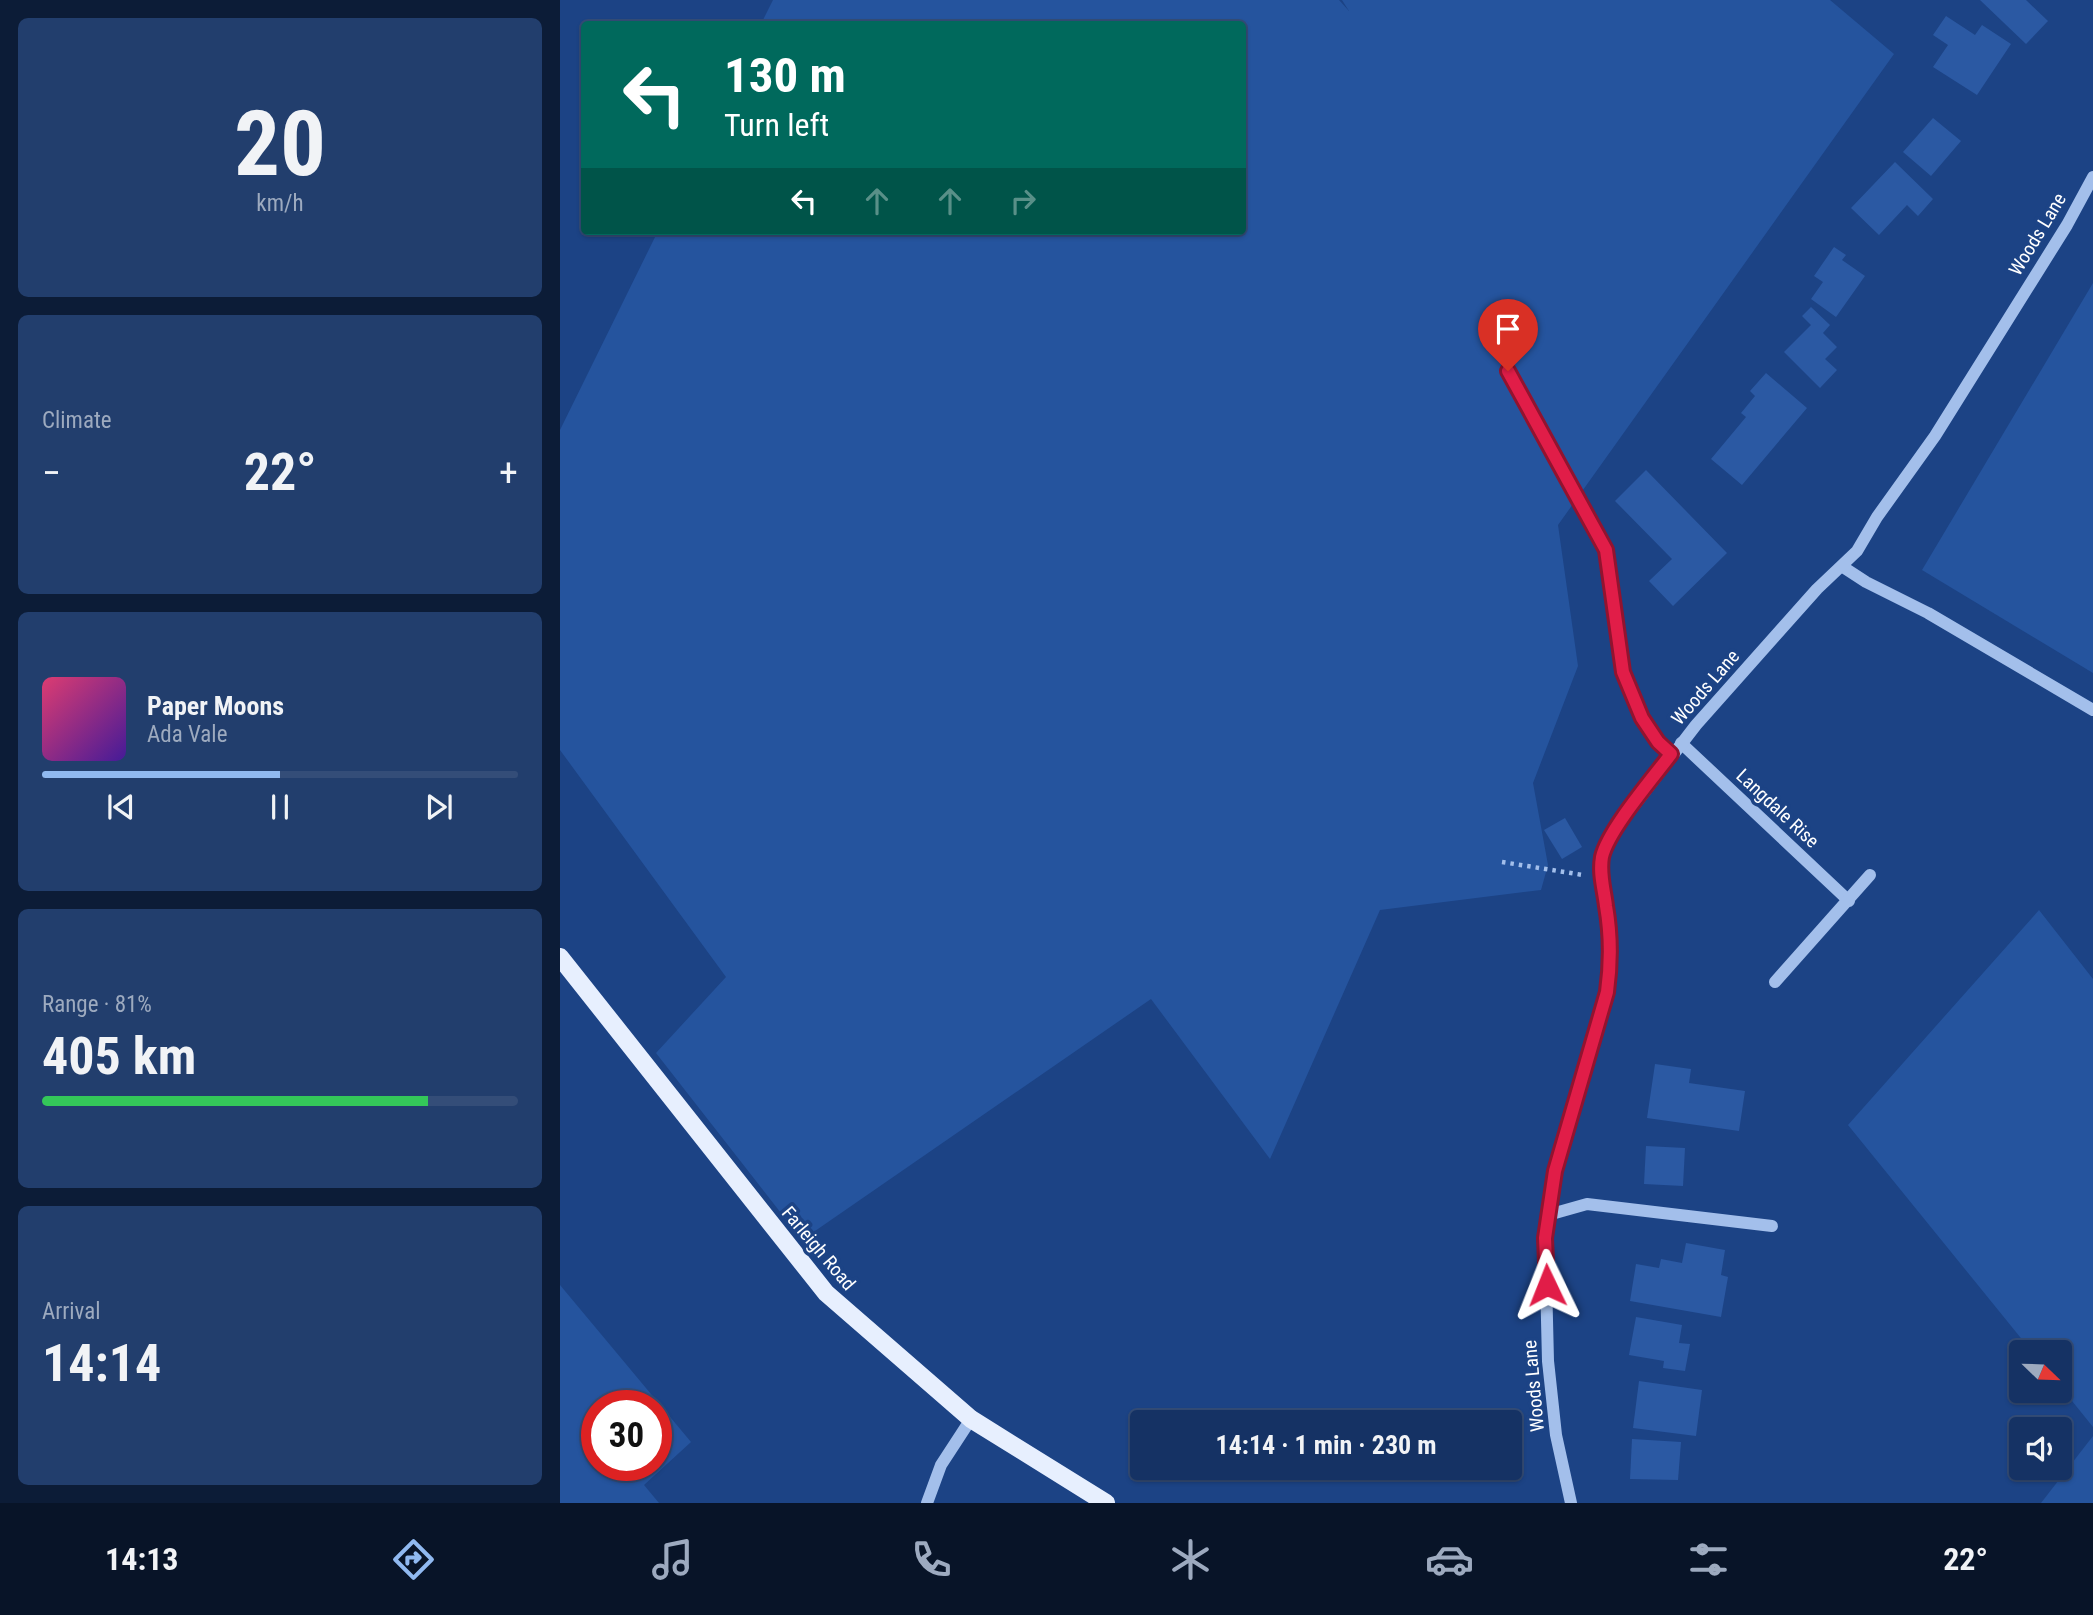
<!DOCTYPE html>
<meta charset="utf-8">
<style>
:root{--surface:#153264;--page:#223e6d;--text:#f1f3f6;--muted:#9daabf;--line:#344d78;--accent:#90b9f0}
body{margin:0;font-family:"Roboto Condensed",sans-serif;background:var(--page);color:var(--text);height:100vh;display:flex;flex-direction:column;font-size:26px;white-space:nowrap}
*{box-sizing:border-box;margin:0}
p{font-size:23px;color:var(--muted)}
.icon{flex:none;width:38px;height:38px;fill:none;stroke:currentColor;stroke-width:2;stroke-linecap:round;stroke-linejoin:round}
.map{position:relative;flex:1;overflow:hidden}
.sheet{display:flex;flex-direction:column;gap:18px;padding:18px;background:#0c1c37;width:560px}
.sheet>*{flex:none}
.top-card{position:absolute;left:21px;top:21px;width:665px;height:214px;border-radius:7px;box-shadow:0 2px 5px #0004,0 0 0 2px var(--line);background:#00695c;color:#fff;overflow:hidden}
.needle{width:46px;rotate:113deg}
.controls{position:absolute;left:1449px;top:1340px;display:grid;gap:14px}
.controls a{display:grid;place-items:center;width:63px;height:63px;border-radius:7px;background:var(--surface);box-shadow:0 2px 5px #0004,0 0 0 2px var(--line);font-size:35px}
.speed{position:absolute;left:21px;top:1390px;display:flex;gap:14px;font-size:35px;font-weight:700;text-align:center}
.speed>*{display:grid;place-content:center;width:91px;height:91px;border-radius:50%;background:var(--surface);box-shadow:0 2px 5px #0004,0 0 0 2px var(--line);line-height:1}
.speed .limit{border:10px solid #d22;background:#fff;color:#111}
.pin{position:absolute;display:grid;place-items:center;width:60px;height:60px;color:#fff;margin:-72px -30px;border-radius:50% 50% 50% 0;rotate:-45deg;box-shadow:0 0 7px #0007}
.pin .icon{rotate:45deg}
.me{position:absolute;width:77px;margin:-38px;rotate:358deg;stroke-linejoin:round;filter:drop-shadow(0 0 5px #0008)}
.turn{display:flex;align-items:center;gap:24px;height:147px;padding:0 28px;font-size:32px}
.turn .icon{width:91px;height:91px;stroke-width:2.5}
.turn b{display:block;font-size:49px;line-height:60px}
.lanes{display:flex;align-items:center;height:66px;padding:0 28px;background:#0003;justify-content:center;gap:35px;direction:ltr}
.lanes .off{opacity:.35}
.big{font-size:52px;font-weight:700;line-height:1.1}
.sheet .tile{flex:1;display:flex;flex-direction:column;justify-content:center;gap:10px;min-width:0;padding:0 24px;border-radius:10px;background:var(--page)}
.sheet .dial{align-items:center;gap:0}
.dial b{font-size:91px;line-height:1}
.song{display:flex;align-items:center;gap:21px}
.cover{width:84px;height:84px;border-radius:10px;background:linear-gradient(135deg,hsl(340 70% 55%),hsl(260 70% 35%))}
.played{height:7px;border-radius:4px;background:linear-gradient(90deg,var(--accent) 50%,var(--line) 50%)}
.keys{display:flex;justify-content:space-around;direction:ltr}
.heat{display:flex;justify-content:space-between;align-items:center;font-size:38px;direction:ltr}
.charge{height:10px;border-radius:5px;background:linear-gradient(90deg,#34c759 81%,var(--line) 0)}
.trip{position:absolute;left:570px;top:1410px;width:392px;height:70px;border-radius:7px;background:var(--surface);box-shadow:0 2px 5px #0004,0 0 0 2px var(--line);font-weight:700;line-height:70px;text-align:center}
.dock{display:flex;height:112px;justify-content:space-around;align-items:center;background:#081428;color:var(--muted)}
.dock .icon{width:49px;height:49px}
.dock .on{color:var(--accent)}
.dock b{font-size:32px;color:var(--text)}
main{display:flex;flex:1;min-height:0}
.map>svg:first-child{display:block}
</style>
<main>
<section class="sheet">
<div class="tile dial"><b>20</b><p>km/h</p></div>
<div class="tile"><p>Climate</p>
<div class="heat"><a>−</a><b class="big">22°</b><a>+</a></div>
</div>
<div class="tile">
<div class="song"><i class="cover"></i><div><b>Paper Moons</b><p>Ada Vale</p></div></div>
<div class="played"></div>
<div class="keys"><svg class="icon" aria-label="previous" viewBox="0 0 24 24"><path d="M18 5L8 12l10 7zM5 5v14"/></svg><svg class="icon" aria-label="pause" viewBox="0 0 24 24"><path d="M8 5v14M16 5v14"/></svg><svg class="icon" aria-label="next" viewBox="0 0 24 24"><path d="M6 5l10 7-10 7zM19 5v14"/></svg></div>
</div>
<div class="tile"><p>Range · 81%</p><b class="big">405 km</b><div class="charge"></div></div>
<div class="tile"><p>Arrival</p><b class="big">14:14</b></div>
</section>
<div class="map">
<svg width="1533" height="1503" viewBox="0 0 1533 1503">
<rect width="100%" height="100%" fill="#1c4385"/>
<g fill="#25549e" fill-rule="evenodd">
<path d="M213 0H779L789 11 782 0H1270L1334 54 998 525 1018 666 973 783 988 865 981 890 820 910 710 1159 591 999 242 1240 96 1053 166 977 0 750V430L98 231H682V24H201Z"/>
<path d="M1533 283V673L1362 570Z"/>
<path d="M1479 910 1533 979V1427L1500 1386V1353H1473L1288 1125Z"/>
<path d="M0 1285 131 1442 84 1485 99 1503H0ZM37 1405H96V1465H37Z"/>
<path d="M1533 1436V1503H1481Z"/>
</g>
<g fill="#2b59a3">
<path d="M1420 0H1466L1488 21 1466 44Z"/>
<path d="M1386 16 1415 35 1422 25 1451 44 1417 95 1373 67 1388 45 1373 35Z"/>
<path d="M1373 118 1401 141 1371 176 1343 152Z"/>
<path d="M1335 162 1373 199 1358 216 1347 205 1319 235 1291 208Z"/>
<path d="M1274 247 1286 255 1282 260 1305 276 1276 317 1251 299 1263 282 1254 276Z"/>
<path d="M1251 307 1270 325 1263 333 1277 347 1265 359 1277 370 1260 388 1224 352 1251 325 1242 316Z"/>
<path d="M1206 373 1247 408 1182 485 1151 459 1186 417 1181 413 1195 396 1190 391Z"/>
<path d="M1086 470 1167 553 1113 606 1089 581 1112 559 1055 501Z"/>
<path d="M1005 818 1022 847 1002 859 984 830Z"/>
<path d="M1095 1064 1131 1069 1129 1083 1185 1091 1179 1131 1087 1118Z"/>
<path d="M1086 1146 1125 1148 1123 1186 1084 1184Z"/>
<path d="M1126 1243 1165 1250 1161 1275 1168 1277 1161 1317 1070 1301 1076 1264 1099 1268 1101 1259 1122 1263Z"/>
<path d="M1076 1317 1122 1325 1119 1343 1130 1344 1125 1371 1103 1368 1104 1361 1069 1355Z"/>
<path d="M1079 1381 1142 1390 1136 1436 1073 1428Z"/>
<path d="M1072 1439 1121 1442 1118 1480 1070 1479Z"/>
</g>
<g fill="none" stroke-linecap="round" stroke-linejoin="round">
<path stroke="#a3bfeb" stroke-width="4.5" stroke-dasharray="3.5 5" stroke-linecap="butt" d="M942 862 1023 875"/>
<g stroke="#a3bfeb" stroke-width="12">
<path d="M948 371 1046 550 1063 672 1082 717 1098 742 1111 754"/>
<path d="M1283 567 1306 582 1368 613 1533 710"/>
<path d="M1121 743 1289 901"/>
<path d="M1215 982 1310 875"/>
<path d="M988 1215 1027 1204 1212 1226"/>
<path d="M367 1503 381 1465 411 1419"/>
<path d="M1011 1503 996 1435 988 1361 985 1238 995 1171 1047 992 1052 961 1046 906 1041 877V859L1053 833 1136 725 1257 589 1297 551 1317 517 1375 436 1507 225 1533 177"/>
</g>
<path stroke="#e7effe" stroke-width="18" d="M0 957 266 1293 411 1419 546 1503"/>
</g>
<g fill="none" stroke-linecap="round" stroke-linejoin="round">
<defs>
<path id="route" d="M948 371 1046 550 1063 672 1082 718 1098 742 1111 754C1093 778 1048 830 1042 857 1039 874 1044 889 1046 906 1051 935 1051 963 1047 992L995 1171 985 1238 987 1285"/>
</defs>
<use href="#route" stroke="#92132f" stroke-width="18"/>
<use href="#route" stroke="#e11d48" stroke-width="12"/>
</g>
<g text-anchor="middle" stroke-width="7" stroke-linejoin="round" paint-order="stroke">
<g font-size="19" fill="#fff" stroke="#1c4385">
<text transform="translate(1477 234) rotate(-59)" y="7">Woods Lane</text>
<text transform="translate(1145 687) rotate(-49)" y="7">Woods Lane</text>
<text transform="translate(1218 808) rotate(43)" y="7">Langdale Rise</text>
<text transform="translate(259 1248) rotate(50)" y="7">Farleigh Road</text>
<text transform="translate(973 1386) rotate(-95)" y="7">Woods Lane</text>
</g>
</g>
</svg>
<div class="controls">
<a><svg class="needle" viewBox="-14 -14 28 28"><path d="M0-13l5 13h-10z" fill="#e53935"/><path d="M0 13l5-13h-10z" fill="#9daabf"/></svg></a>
<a><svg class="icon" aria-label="sound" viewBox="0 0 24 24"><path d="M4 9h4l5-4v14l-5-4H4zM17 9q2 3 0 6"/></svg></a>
</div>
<div class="speed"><div class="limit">30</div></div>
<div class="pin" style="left:948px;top:371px;background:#d93025"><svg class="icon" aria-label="arrive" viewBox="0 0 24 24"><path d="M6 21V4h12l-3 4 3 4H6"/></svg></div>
<svg class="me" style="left:987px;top:1285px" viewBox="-20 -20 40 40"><path d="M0-17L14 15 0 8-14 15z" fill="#e11d48" stroke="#fff" stroke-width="4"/></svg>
<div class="trip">14:14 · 1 min · 230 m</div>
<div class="top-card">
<div class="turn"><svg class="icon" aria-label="left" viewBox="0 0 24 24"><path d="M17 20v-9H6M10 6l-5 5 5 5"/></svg><div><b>130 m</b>Turn left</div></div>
<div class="lanes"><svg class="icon" aria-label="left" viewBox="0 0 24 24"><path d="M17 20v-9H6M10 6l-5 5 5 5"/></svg><svg class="icon off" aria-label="ahead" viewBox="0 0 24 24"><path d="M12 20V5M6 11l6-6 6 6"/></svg><svg class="icon off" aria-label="ahead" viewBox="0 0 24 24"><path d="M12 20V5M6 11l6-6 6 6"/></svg><svg class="icon off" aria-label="right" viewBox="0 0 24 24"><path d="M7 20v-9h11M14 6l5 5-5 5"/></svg></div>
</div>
</div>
</main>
<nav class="dock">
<b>14:13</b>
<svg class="icon on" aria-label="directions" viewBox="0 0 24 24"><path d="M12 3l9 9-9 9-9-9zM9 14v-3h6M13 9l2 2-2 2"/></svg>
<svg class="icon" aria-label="music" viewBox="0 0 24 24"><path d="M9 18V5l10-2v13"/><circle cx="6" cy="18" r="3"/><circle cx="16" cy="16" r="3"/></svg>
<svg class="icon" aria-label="phone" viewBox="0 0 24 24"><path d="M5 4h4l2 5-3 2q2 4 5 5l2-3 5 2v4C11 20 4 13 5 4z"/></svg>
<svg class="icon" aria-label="climate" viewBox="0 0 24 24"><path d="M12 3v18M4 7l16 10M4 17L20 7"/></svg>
<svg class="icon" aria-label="car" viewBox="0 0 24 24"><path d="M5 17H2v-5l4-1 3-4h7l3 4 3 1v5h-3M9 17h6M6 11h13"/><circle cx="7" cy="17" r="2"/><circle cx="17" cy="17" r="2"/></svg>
<svg class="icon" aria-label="filters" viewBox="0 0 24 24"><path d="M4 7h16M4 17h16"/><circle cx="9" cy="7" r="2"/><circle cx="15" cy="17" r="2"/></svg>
<b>22°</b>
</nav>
